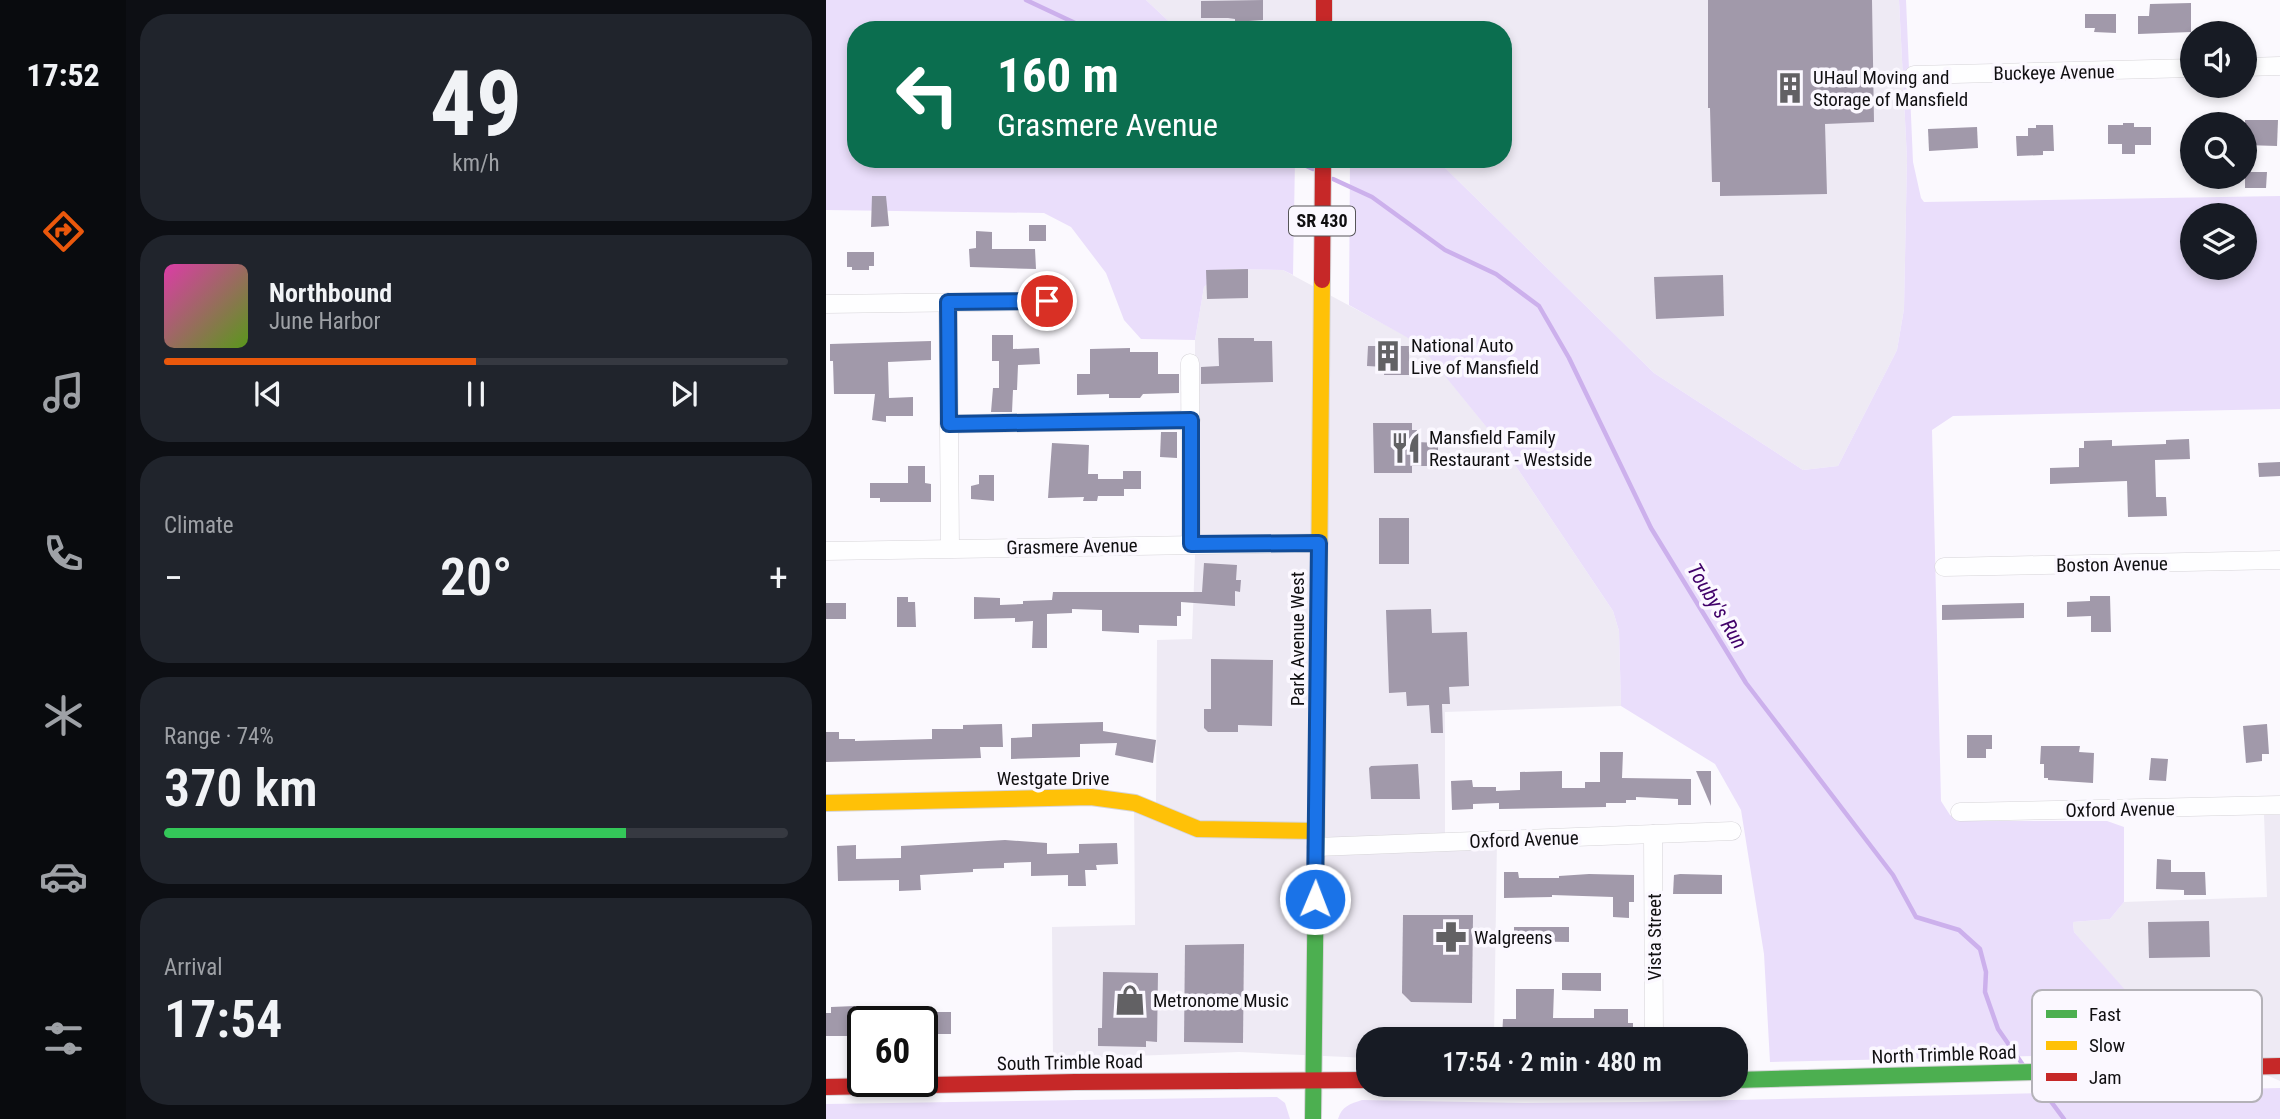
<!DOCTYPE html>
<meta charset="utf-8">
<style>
:root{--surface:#171b24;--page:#20242c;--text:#f1f3f6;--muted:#9ea1a6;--line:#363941;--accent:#ea580c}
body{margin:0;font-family:"Roboto Condensed",sans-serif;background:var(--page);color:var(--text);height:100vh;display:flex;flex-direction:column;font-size:26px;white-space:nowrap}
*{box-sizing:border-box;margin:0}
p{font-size:23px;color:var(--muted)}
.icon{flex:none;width:38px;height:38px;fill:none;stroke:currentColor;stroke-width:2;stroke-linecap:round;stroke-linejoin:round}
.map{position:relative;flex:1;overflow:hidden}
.details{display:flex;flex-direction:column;gap:14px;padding:14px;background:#0d0f14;width:700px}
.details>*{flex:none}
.banner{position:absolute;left:21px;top:21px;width:665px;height:147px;border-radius:28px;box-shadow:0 4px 10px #0003;background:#0b6e4f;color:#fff;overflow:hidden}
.fabs{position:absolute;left:1354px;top:21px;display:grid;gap:14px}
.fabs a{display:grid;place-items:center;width:77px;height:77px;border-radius:50%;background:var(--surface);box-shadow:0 4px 10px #0003;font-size:35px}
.speed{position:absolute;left:21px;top:1006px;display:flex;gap:14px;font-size:35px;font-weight:700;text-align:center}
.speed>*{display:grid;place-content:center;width:91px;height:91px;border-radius:50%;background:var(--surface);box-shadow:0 4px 10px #0003;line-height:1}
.speed .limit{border:4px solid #111;border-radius:10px;background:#fff;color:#111}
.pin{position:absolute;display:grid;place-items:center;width:60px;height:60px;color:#fff;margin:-30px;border:4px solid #fff;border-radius:50%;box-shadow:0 2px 7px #0007}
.me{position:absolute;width:77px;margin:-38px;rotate:1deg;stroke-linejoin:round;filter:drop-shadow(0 0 5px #0008)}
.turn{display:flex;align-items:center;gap:24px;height:147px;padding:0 35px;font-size:32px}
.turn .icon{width:91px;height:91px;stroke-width:2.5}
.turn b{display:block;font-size:49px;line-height:60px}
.big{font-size:52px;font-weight:600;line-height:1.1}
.details .widget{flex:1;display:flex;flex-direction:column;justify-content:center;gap:10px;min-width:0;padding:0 24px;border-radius:28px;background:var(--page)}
.details .dial{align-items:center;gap:0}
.dial b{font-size:91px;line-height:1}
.song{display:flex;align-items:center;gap:21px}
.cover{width:84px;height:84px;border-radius:10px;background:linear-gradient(135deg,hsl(320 70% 55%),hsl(90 70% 35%))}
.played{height:7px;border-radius:4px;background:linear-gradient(90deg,var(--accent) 50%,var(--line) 50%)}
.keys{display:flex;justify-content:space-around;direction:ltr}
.heat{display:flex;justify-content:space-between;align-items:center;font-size:38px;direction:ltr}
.charge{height:10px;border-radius:5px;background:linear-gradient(90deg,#34c759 74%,var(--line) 0)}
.trip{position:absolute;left:530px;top:1027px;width:392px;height:70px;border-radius:28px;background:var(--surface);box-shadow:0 4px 10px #0003;font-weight:600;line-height:70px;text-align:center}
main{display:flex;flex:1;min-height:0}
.dock{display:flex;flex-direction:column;width:126px;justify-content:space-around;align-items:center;background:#090b0e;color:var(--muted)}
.dock .icon{width:49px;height:49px}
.dock .current{color:var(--accent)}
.dock b{font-size:32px;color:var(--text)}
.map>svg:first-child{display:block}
</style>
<main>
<nav class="dock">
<b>17:52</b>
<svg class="icon current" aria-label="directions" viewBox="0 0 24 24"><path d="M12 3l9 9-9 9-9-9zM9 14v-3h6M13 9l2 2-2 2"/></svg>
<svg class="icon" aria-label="music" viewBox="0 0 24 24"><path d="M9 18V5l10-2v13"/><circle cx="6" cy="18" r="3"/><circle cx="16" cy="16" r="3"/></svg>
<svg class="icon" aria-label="phone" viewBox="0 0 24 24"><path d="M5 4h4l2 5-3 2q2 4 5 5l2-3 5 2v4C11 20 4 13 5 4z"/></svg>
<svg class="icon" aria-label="climate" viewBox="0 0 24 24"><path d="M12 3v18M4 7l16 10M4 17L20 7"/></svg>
<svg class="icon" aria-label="car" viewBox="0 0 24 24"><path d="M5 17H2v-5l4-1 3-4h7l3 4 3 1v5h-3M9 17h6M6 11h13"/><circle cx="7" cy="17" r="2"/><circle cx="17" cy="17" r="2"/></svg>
<svg class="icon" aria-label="filters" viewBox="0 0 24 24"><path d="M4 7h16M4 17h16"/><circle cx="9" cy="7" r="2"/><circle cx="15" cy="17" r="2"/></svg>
</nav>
<section class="details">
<div class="widget dial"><b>49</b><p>km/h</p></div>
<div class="widget">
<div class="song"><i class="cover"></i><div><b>Northbound</b><p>June Harbor</p></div></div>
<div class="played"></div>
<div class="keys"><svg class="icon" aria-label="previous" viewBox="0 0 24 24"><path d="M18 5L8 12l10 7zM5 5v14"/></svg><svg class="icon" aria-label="pause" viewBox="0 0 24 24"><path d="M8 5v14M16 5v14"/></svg><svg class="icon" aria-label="next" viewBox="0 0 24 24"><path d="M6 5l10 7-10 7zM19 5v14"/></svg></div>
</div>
<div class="widget"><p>Climate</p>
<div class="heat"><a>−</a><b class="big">20°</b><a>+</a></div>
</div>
<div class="widget"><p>Range · 74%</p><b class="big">370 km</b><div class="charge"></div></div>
<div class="widget"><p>Arrival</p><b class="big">17:54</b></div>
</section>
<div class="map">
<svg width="1454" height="1119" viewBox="0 0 1454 1119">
<rect width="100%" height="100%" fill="#fbf9fe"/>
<g fill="#eeeaf4">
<path d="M320 0H1073L1081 159 1078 309 1071 350 1012 466 977 470 828 373 610 159H677V30H352Z"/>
<path d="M400 269 457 270 593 343 679 450 787 611 793 631 795 706 619 712V842L671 840 668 1039 542 1040V1058L413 1052 227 1059 226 927 309 925 308 799 330 803 331 640 366 639 369 555V340L378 287Z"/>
<path d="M1438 815H1454V1081L1380 1048 1391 1026 1378 1012 1337 1006 1300 992 1248 932 1247 922 1284 919 1298 902 1441 897Z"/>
</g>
<g fill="#eadefb" fill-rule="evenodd">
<path d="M0 0H320L352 30H30V159H469L467 275 457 270 400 269 378 287 369 340 315 339 298 320 280 273 245 227 218 213 0 210Z"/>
<path d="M1073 0H1080L1087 162 1095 198 1098 202 1454 196V409L1127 416 1106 430 1115 801 1124 815 1135 821H1281L1298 827V902L1284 919 1247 922 1248 932 1301 992 1337 1006 1378 1012 1391 1026 1380 1048 1209 1056 944 1062 938 954 915 810 889 764 795 706 793 631 787 611 679 450 593 344 523 305 524 159H610L828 373 977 470 1012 466 1071 350 1078 309 1081 159ZM1367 215H1419V268H1367Z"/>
<path d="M1454 1088V1119H512C516 1106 524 1104 536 1100L698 1103 811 1102Z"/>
<path d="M451 1097 459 1103 464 1119H0V1104Z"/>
</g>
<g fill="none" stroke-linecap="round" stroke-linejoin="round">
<g stroke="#ccb0ec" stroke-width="4.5">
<path d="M200 0 264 30"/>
<path d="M465 159 487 169"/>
<path d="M507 179 546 197 619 250 670 274 713 306 743 358 825 528 920 683 1067 875 1090 917 1133 930 1154 949 1160 972 1159 992 1172 1029 1197 1065"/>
<path d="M1209 1080 1238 1119"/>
</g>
</g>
<g fill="#a199aa">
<path d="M437 0V20L409 22V19L402 18H375V1Z"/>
<path d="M882 0H1046L1048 122 999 124 1001 194 894 196V182H886L884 108H882Z"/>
<path d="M1365 3V32L1312 34V16H1323L1324 4Z"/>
<path d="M1259 14H1290V33L1268 32 1269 28H1259Z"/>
<path d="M1419 120H1452L1451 146 1419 145Z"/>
<path d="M1297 123H1308V127H1325V145H1309V154H1296V144H1282V125H1297Z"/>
<path d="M1210 125H1227L1228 151H1217V155L1191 156 1190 136H1202V128H1210Z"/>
<path d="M1151 127 1152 148 1103 151 1102 129Z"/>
<path d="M1419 172H1441L1440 188H1419Z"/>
<path d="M46 196H60L63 226 45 227Z"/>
<rect x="203" y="225" width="17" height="16"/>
<path d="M150 231 166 232V249H209L210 269 144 267 143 249 150 248Z"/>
<path d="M21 252H48V266H43V270H26V267H21Z"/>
<path d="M422 269V298L381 299 380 270Z"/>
<path d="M897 275 898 316 830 319 828 277Z"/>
<path d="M166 335H187V349L213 348 214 364 192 365 191 390H187L186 412H165L167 388H173V361H166Z"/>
<path d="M392 338H428V341H446L447 382 375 384V367L393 366Z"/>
<path d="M105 341V360L62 362 63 398 87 397V416H60V422L46 420 49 394H8L7 361H4V344Z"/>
<path d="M542 346H583V375H558L559 367 541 366Z"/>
<path d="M304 348V352H332V374H353V393L317 394 314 398H283V394L251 395V374H264V349Z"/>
<path d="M547 423H586V430H591V442L612 443V466H586V473H548Z"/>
<path d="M335 432H351V458L334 457Z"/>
<path d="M1363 439 1364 459 1329 460 1330 497H1340L1341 516 1302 517 1301 481 1224 484V468L1253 467V448H1258V441L1286 440V446L1340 444V440Z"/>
<path d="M226 443 263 445 262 474H272V479H297V471H315V489H298V496H272L271 501H257L258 497 222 498Z"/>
<path d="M1454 462V476L1433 477 1432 463Z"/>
<path d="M82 466H99V483L105 484V502H54V498H44V483H82Z"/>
<path d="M153 475H168V501L145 499V486L153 484Z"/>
<rect x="553" y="518" width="30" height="46"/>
<path d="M378 563 411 565 410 580H415L414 592 409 591V606L355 602V616H351V626L313 625V633L276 631V610L246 609V613L221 614V648H206L207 621 189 622V618L148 619V597L174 598V605L197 604V601L226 600 227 592H376Z"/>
<path d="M1264 596H1284L1285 632H1265V616L1241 617V602L1264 601Z"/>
<path d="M71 597H82V602H89L90 627H71Z"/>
<rect x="0" y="603" width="20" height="16"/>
<path d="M1198 603V618L1116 620V605Z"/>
<path d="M605 609 606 633 641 632 643 686 623 687 624 704H616L617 733H605L603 705 581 706 580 692 563 693 560 610Z"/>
<path d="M385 659 447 660 446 726 412 725V732H382L378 728V709H385Z"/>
<path d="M277 722V731L330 740 327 763 289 755 291 743 254 744V757L185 759V738L206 737V724Z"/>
<path d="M176 724 177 747H154L155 758 0 762V732H13V739H29V741L106 739V729H137V725Z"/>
<path d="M1441 724 1443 754H1436V761L1420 763 1417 726Z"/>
<path d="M1141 735H1166V749H1160V758H1141Z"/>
<path d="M1215 746H1254L1253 752 1268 753 1267 783 1222 780V778H1218V764H1214Z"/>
<path d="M774 752H797L796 778 865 779V805H852V799L810 797V800H800V803H780V807L673 809V803L647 804V809L626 810 625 781 646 780 647 787H670V791L694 790V772L736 771V788H759V782H774Z"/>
<path d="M1325 758 1342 759 1340 781 1323 780Z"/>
<path d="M592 764 594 799H545L543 768 545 766Z"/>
<path d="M870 771H885V806Z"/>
<path d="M179 840 221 843V854L253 853V844L291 843 292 864 270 865 271 870H259L260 886H242V875L205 876V862L178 863V868L147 869V872L94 875 95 890 73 891V880L12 881 11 846 30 845V859L75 858V846Z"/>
<path d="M1331 859 1345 860V872H1379L1380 895H1358V890L1330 889Z"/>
<path d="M678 872H692L693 878H733V876L763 874 808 875V902H803V918L787 917V897L726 895V897L678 898Z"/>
<path d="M854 874 896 875V894H847L848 875Z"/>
<path d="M577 915H647L646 1003 585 1002 576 993Z"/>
<path d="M1383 921 1384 957 1323 958 1322 922Z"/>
<path d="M688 927H743V942L688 941Z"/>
<path d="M418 944 417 1043 358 1042 359 945Z"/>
<path d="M277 972 332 973 331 1042 320 1041V1047L272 1046V1028H276Z"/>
<path d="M736 973H775V991L736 990Z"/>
<path d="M690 989H728L727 1018H768V1009H802V1023H807V1040L750 1037 676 1038 677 1019H690Z"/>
<path d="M29 1006V1022H22V1036H0V1013H5V1007Z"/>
<rect x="96" y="1012" width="29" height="22"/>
</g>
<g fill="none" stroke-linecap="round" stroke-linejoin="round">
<defs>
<g id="street">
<path d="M1419 67 1454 66"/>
<path d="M1088 75 1367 68"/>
<path d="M122 302 124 548"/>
<path d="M0 304 221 301"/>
<path d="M364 363 365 544"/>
<path d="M123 424 365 420"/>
<path d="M0 551 493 543"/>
<path d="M1118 567 1454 560"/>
<path d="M1134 812 1454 805"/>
<path d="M827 834 828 1040"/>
<path d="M490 847 906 831"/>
</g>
<g id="fast">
<path d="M910 1080 1242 1071"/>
<path d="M487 1119 491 782"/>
</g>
<g id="slow">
<path d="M491 782 496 280"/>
<path d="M0 803 265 797 309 803 372 829 490 831"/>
</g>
<g id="jam">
<path d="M498 0V30"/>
<path d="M496 280 497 159"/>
<path d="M1242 1071 1454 1066"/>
<path d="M0 1087 249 1082 542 1080"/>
</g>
</defs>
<use href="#street" stroke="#d6d4d8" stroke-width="19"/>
<use href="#fast" stroke="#d6d4d8" stroke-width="18"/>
<use href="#slow" stroke="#d6d4d8" stroke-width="18"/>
<use href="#jam" stroke="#d6d4d8" stroke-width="18"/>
<use href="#street" stroke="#fefeff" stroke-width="18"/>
<use href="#fast" stroke="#4caf50" stroke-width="16"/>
<use href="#slow" stroke="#ffc107" stroke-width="16"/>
<use href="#jam" stroke="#c62828" stroke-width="16"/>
</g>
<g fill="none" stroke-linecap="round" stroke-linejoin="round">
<defs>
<path id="route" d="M221 301 122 302 123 424 365 420V544L493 543 489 899"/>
</defs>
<use href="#route" stroke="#114b97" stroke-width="18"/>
<use href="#route" stroke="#1a73e8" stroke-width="12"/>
</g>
<defs>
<symbol id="building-bare" viewBox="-9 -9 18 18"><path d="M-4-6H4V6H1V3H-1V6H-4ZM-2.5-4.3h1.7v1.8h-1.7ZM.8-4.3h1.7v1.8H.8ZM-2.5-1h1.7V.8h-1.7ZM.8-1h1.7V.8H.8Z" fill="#626164" stroke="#fbf8ff" stroke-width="2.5" paint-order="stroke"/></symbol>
<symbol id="restaurant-bare" viewBox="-9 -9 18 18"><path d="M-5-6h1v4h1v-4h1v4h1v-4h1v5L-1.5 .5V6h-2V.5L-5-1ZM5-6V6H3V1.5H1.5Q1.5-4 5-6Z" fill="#626164" stroke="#fbf8ff" stroke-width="2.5" paint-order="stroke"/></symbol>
<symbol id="pharmacy-bare" viewBox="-9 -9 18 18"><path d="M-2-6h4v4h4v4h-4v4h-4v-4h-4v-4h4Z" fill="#626164" stroke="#fbf8ff" stroke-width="2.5" paint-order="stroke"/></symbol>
<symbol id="shop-bare" viewBox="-9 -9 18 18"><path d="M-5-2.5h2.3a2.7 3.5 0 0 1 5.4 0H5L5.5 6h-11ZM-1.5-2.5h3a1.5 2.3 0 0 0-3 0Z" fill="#626164" stroke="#fbf8ff" stroke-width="2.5" paint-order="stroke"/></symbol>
</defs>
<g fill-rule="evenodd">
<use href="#building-bare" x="942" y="66" width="44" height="44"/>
<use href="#building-bare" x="540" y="334" width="44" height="44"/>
<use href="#restaurant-bare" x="558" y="426" width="44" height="44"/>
<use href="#pharmacy-bare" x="603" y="915" width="44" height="44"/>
<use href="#shop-bare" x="282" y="978" width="44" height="44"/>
</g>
<g text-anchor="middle" stroke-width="7" stroke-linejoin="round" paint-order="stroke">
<rect fill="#fbf8ff" stroke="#565558" stroke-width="2" x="463" y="206.5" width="66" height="29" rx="5"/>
<g font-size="18" font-weight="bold" fill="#100f11">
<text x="496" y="227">SR 430</text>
</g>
<g font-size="19" fill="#100f11" stroke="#fbf8ff">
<text transform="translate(1228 72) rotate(-1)" y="7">Buckeye Avenue</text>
<text transform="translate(246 546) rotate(-1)" y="7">Grasmere Avenue</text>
<text transform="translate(1286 564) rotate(-1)" y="7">Boston Avenue</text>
<text transform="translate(471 639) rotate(-90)" y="7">Park Avenue West</text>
<text x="227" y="785">Westgate Drive</text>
<text transform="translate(1294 809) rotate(-1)" y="7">Oxford Avenue</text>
<text transform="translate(698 839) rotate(-2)" y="7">Oxford Avenue</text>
<text transform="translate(828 937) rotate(-90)" y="7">Vista Street</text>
<text transform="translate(1118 1054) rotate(-2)" y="7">North Trimble Road</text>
<text transform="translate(244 1062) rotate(-1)" y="7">South Trimble Road</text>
</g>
<g font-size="19" fill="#100f11" stroke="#fbf8ff" text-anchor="start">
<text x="987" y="84">UHaul Moving and<tspan x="987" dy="22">Storage of Mansfield</tspan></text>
<text x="585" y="352">National Auto<tspan x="585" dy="22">Live of Mansfield</tspan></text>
<text x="603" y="444">Mansfield Family<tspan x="603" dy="22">Restaurant - Westside</tspan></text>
<text x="648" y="944">Walgreens</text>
<text x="327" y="1007">Metronome Music</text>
</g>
<g font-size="21" font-style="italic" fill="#400069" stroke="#fbf8ff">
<text transform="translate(891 606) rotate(59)" y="7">Touby's Run</text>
</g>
</g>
<rect x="1206" y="990" width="230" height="112" rx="10" fill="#fbf8ff" stroke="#b4b2b8" stroke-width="2"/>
<rect x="1220" y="1010" width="31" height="8" fill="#4caf50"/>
<rect x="1220" y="1041" width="31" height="9" fill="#ffc107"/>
<rect x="1220" y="1073" width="31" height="8" fill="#c62828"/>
<g font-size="19" fill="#100f11">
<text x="1263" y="1021">Fast</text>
<text x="1263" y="1052">Slow</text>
<text x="1263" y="1084">Jam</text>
</g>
</svg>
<div class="fabs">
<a><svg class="icon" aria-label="sound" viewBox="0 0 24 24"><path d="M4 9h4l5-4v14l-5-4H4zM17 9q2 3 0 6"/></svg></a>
<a><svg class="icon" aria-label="search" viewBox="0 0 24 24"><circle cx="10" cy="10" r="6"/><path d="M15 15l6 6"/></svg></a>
<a><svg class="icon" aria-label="layers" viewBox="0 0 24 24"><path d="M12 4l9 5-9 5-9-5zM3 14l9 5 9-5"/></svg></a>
</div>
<div class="speed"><div class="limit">60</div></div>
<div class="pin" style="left:221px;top:301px;background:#d93025"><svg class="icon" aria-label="arrive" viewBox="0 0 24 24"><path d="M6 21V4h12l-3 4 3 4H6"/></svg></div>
<svg class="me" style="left:489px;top:899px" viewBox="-20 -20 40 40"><circle r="17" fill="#1a73e8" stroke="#fff" stroke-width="3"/><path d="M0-11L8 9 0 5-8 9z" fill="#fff"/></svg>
<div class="trip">17:54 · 2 min · 480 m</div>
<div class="banner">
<div class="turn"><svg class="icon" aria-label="left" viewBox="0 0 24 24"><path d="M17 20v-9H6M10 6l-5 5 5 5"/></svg><div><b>160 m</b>Grasmere Avenue</div></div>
</div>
</div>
</main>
